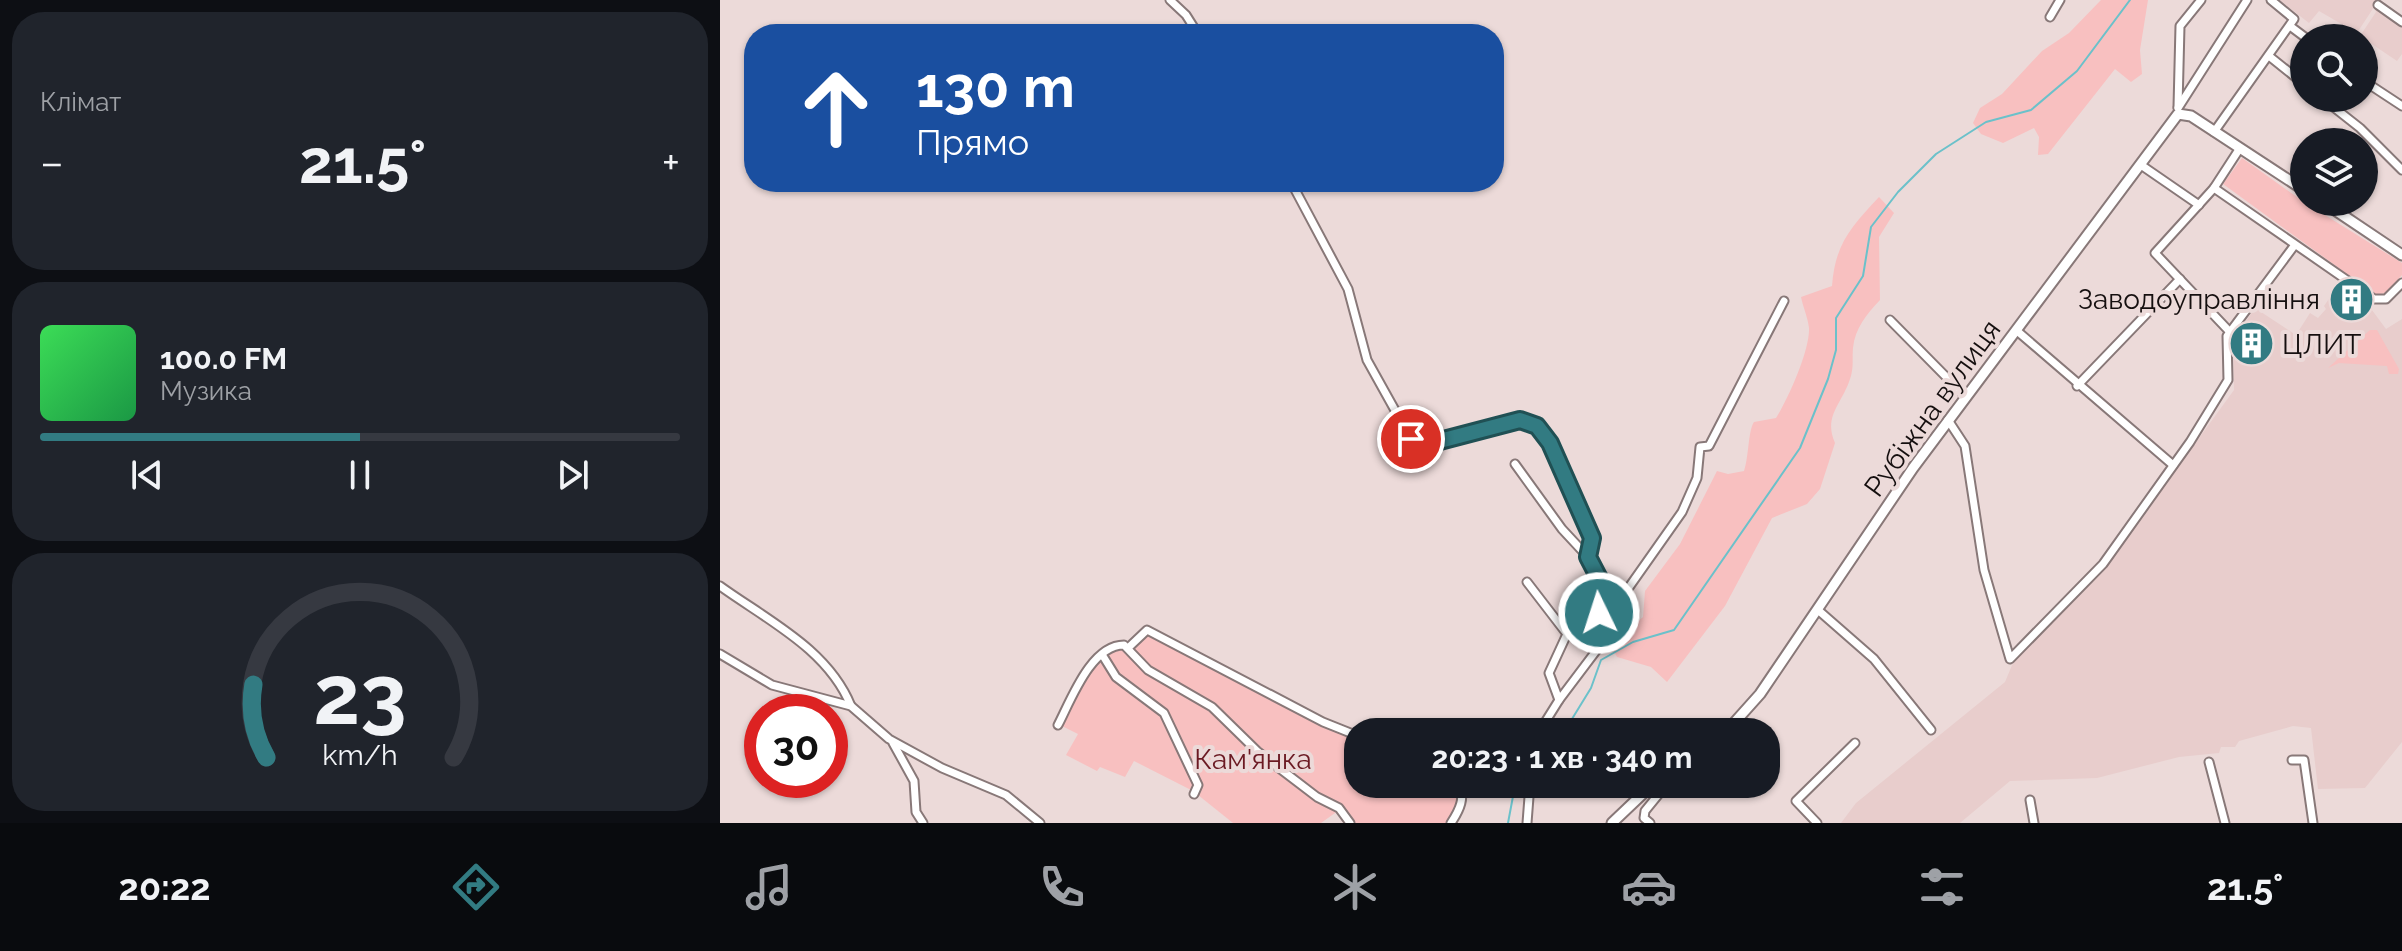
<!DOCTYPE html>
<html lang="uk">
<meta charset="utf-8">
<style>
:root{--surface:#171b24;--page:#20242c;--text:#f1f3f6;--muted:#9ea1a6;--line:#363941;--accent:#327b82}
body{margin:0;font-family:Raleway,sans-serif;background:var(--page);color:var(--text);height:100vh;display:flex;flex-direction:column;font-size:30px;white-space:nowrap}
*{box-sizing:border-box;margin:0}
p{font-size:26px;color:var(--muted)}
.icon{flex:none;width:44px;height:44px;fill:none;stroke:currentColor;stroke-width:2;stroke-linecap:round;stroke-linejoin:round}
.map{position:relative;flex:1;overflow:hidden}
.sheet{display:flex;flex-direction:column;gap:12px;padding:12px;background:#0d0f14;width:720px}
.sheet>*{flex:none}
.guide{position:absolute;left:24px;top:24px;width:760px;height:168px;border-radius:32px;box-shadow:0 2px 6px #0004;background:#1a4fa0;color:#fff;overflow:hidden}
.fabs{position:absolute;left:1570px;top:24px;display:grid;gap:16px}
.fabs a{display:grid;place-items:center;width:88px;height:88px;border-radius:50%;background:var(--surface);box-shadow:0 2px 6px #0004;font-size:40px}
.speed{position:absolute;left:24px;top:694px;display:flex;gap:16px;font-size:40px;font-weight:700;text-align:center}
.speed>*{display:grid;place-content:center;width:104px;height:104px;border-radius:50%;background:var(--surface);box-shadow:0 2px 6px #0004;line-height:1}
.speed .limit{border:12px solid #d22;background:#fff;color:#111}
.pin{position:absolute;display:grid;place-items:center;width:68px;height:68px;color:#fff;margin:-34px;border:4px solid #fff;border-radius:50%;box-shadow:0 2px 8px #0007}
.me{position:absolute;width:88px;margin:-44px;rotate:356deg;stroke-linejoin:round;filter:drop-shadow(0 0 6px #0008)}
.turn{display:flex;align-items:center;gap:28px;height:168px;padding:0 40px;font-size:36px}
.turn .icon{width:104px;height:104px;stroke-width:2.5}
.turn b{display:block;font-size:56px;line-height:68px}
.big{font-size:60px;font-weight:700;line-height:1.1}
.sheet .widget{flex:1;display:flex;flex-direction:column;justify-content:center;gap:12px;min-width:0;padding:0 28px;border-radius:32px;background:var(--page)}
.sheet .dial{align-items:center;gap:0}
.dial svg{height:208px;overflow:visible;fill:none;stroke:var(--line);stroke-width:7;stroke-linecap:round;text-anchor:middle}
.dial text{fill:var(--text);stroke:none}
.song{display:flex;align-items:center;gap:24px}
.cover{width:96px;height:96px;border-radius:12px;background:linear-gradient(135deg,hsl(130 70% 55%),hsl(140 70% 35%))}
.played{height:8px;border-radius:4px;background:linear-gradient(90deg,var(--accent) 50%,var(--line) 50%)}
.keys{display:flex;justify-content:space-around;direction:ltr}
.heat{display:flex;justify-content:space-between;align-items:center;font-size:44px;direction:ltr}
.trip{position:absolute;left:624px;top:718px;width:436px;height:80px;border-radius:32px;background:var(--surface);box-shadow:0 2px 6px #0004;font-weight:700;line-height:80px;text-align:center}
.menu{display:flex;height:128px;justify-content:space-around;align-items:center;background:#090b0e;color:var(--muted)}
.menu .icon{width:56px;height:56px}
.menu .current{color:var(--accent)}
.menu b{font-size:36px;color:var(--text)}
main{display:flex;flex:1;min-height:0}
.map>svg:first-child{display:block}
</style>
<main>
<section class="sheet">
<div class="widget"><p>Клімат</p>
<div class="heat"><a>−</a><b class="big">21.5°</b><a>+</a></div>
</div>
<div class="widget">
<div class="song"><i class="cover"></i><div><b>100.0 FM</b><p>Музика</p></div></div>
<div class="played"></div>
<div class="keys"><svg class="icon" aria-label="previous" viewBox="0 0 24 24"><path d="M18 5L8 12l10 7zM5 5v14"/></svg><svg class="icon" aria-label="pause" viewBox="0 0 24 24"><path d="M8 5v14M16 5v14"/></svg><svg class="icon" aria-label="next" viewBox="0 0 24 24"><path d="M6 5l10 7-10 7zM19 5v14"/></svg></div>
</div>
<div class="widget dial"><svg viewBox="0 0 100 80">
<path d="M14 69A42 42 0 1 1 86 69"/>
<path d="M14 69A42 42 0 0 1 9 41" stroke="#327b82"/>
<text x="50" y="56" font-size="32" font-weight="700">23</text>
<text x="50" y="72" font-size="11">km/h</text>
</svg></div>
</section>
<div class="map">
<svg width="1682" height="823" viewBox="0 0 1682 823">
<rect width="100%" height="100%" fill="#ecdad9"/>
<g fill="#e8cdcc">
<path d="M1559 0H1658L1682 19V54L1677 61 1640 36 1656 12 1654 7 1637 33 1599 11 1589 23Z"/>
<path d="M1622 280 1652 302 1649 306 1666 329 1682 319V742L1645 788 1598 789 1591 728 1573 726 1519 741 1515 747H1501L1499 753 1459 757 1377 778 1290 781 1240 823H1121L1136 803 1285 682 1295 658 1378 577 1514 390 1513 340 1535 308 1576 335 1590 313 1598 318 1606 309 1604 306Z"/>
</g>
<g fill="#f8c0c0">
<path d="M1381 0H1428L1420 50 1422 74 1411 82 1395 69 1328 154 1318 155 1319 137 1314 128 1283 143 1261 134 1253 123 1260 108 1282 94 1322 51 1349 33Z"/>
<path d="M1522 158 1584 202 1682 263V275L1666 293 1656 295 1503 184Z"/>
<path d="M1159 197 1174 213 1159 237 1160 300C1147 314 1135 328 1133 348 1132 360 1134 368 1130 379 1122 404 1103 416 1115 443L1100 489 1087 504 1052 518 1005 606 947 682 931 667 897 657 887 638 910 628 923 617 925 591 960 544 997 471 1008 474 1024 471C1029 456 1028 431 1034 422L1056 418C1068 399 1090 350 1089 328 1088 318 1083 307 1081 297L1112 286C1115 244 1131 227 1159 197Z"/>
<path d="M1650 330H1657L1679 369 1678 374H1669L1667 366 1619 363 1608 368Z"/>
<path d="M427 633 638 738V784H734L739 791 738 804 728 823H633L622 808 601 823H513L473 791 414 761 405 777 380 767 377 771 346 755 358 734 340 725 369 667 399 646 406 650Z"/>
</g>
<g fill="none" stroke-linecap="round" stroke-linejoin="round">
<g stroke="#6bc1ca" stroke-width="2">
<path d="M844 732 871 688 881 660 913 642 954 630 1080 448 1108 379 1116 350V318L1143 276 1151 227 1178 192 1216 154 1266 122 1311 110 1357 71 1410 0"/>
<path d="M814 788 820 784"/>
<path d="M788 823 794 791 808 789"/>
</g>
<defs>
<g id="minor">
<path d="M450 0 466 15 478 34"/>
<path d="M1658 5 1682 22"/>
<path d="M1330 17 1340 0"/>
<path d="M1570 26 1586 38"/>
<path d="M1549 56 1584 84"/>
<path d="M1644 81 1682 106"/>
<path d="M1602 98 1640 128 1682 170"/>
<path d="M1458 107 1460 26 1481 0"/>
<path d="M1458 108 1527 0"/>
<path d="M1494 132 1574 19 1551 0"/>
<path d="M1421 165 1479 205"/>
<path d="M571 182 628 289 647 360 691 439 712 443 800 420 817 426 830 443 862 511 872 538 868 557"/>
<path d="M1494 188 1654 299H1666L1682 283"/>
<path d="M1170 320 1246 397"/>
<path d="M1296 330 1453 465"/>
<path d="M1509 331 1435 253 1494 188 1520 148"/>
<path d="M1357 386 1460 279"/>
<path d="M1228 420 1245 446 1264 570 1290 659 1383 564 1470 442 1508 380 1507 336 1574 246"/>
<path d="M795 464 842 529 868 557 879 580 847 636"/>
<path d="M807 582 847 634 829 673 839 700 819 732"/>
<path d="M881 582V632"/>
<path d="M0 586C47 620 108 649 131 706"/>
<path d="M1098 610 1154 659 1211 730"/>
<path d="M408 648 427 630 603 722 638 736"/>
<path d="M0 654 52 685 131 706 169 739 222 768 286 795 320 823"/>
<path d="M383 656 396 677 444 713 478 785 474 794"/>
<path d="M839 700 879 647 888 617 962 512 977 478 980 447 989 446 1064 301"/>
<path d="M338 725C351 700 371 645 404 645L428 670 492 707 537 751 597 797 619 808 630 823"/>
<path d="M173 743 194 781 196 812 203 823"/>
<path d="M1572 760H1584L1593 823"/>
<path d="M1489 762 1505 823"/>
<path d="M1310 800 1314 823"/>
<path d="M731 823C739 811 747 796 737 784"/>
<path d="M807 823 810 784"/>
<path d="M930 823 924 818 925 811 947 784"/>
<path d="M1097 823 1076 801 1135 743"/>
</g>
<g id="tertiary">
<path d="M1603 202 1682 255"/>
<path d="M1006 732 1040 694 1193 468 1458 114 1471 116 1584 190"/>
<path d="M892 823 933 784"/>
</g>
</defs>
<use href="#minor" stroke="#887878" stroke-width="11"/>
<use href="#tertiary" stroke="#887878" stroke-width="13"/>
<use href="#minor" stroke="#fff" stroke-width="7"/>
<use href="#tertiary" stroke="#fff" stroke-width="9"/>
</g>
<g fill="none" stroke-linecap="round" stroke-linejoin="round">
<defs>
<path id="route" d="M691 439 712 443 800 420 817 426 830 443 872 538 868 557 881 582 879 613"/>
</defs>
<use href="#route" stroke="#205054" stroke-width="20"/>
<use href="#route" stroke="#327b82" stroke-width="14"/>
</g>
<defs>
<symbol id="building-disc" viewBox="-11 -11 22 22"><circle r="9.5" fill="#327b82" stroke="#ecdad9"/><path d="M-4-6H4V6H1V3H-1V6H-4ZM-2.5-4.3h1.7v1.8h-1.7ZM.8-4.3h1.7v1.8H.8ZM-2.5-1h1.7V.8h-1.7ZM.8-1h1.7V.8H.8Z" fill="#fff"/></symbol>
</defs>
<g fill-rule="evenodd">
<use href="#building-disc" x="1606" y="274" width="51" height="51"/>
<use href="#building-disc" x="1506" y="318" width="51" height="51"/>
</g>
<g text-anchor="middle" stroke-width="8" stroke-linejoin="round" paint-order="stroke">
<g font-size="28" fill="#150f0f" stroke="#ecdad9" text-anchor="end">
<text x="1600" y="309">Заводоуправління</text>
<text x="1562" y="354" text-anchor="start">ЦЛИТ</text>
</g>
<g font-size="28" fill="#150f0f" stroke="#ecdad9">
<text transform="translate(1212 408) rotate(-54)" y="10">Рубіжна вулиця</text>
</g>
<g font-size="28" fill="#6b1a23" stroke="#ecdad9">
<text x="533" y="769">Кам'янка</text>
</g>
</g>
</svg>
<div class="fabs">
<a><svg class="icon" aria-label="search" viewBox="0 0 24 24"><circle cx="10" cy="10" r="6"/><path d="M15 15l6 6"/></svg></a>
<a><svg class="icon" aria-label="layers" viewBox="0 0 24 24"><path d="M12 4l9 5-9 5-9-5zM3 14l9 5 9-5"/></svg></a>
</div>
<div class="speed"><div class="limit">30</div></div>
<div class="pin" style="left:691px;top:439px;background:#d93025"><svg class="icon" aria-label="arrive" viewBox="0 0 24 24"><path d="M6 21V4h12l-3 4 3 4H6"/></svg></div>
<svg class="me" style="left:879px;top:613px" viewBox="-20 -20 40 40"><circle r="17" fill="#327b82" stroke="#fff" stroke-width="3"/><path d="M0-11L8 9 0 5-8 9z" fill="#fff"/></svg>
<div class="trip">20:23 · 1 хв · 340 m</div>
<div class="guide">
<div class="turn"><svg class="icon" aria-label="ahead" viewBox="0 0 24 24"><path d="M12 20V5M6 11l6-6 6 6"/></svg><div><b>130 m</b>Прямо</div></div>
</div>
</div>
</main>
<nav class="menu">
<b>20:22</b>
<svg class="icon current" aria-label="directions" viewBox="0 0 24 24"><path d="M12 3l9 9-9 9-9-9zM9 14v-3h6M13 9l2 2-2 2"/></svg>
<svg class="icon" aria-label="music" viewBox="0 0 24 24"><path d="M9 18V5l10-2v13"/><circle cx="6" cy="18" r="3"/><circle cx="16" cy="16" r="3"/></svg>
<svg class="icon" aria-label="phone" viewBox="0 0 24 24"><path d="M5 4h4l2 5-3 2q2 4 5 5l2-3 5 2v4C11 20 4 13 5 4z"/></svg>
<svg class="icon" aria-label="climate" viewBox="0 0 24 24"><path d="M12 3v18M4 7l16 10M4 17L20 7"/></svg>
<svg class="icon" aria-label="car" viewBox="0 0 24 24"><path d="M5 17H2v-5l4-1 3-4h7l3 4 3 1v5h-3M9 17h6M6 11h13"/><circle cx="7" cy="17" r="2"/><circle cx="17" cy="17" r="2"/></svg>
<svg class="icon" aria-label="filters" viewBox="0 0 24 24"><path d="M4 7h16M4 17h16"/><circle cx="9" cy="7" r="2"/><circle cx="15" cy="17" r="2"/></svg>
<b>21.5°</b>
</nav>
